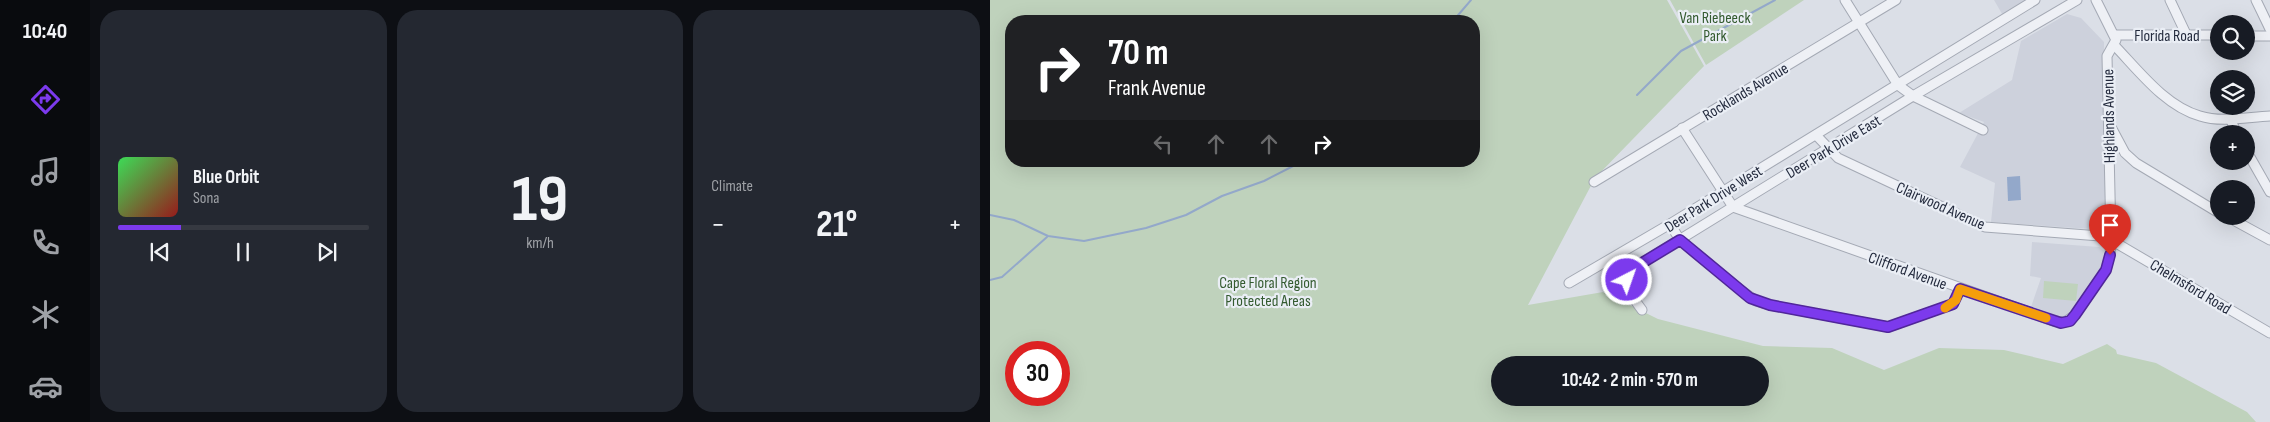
<!DOCTYPE html>
<meta charset="utf-8">
<style>
:root{--surface:#171b24;--page:#242831;--text:#f1f3f6;--muted:#9ea1a6;--line:#363941;--accent:#7c3aed}
body{margin:0;font-family:"Sofia Sans Condensed",sans-serif;background:var(--page);color:var(--text);height:100vh;display:flex;flex-direction:column;font-size:19px;white-space:nowrap}
*{box-sizing:border-box;margin:0}
p{font-size:16px;color:var(--muted)}
.icon{flex:none;width:28px;height:28px;fill:none;stroke:currentColor;stroke-width:2;stroke-linecap:round;stroke-linejoin:round}
.map{position:relative;flex:1;overflow:hidden}
.side{display:flex;flex-direction:column;gap:10px;padding:10px;background:#0d0f14;width:900px}
.side>*{flex:none}
.hud{position:absolute;left:15px;top:15px;width:475px;height:152px;border-radius:20px;box-shadow:0 5px 20px #0002;background:#202124;color:#fff;overflow:hidden}
.tools{position:absolute;left:1220px;top:15px;display:grid;gap:10px}
.tools a{display:grid;place-items:center;width:45px;height:45px;border-radius:50%;background:var(--surface);box-shadow:0 5px 20px #0002;font-size:25px}
.speed{position:absolute;left:15px;top:341px;display:flex;gap:10px;font-size:25px;font-weight:700;text-align:center}
.speed>*{display:grid;place-content:center;width:65px;height:65px;border-radius:50%;background:var(--surface);box-shadow:0 5px 20px #0002;line-height:1}
.speed .limit{border:8px solid #d22;background:#fff;color:#111}
.pin{position:absolute;display:grid;place-items:center;width:42px;height:42px;color:#fff;margin:-51px -21px;border-radius:50% 50% 50% 0;rotate:-45deg;box-shadow:0 0 5px #0007}
.pin .icon{rotate:45deg}
.me{position:absolute;width:55px;margin:-28px;rotate:41deg;stroke-linejoin:round;filter:drop-shadow(0 0 4px #0008)}
.turn{display:flex;align-items:center;gap:18px;height:105px;padding:0 20px;font-size:22px}
.turn .icon{width:65px;height:65px;stroke-width:2.5}
.turn b{display:block;font-size:35px;line-height:42px}
.lanes{display:flex;align-items:center;height:48px;padding:0 20px;background:#0003;justify-content:center;gap:25px;direction:ltr}
.lanes .off{opacity:.35}
.big{font-size:38px;font-weight:700;line-height:1.1}
.side .widget{flex:1;display:flex;flex-direction:column;justify-content:center;gap:8px;min-width:0;padding:0 18px;border-radius:20px;background:var(--page)}
.side .dial{align-items:center;gap:0}
.dial b{font-size:65px;line-height:1}
.song{display:flex;align-items:center;gap:15px}
.cover{width:60px;height:60px;border-radius:8px;background:linear-gradient(135deg,hsl(130 70% 55%),hsl(0 70% 35%))}
.played{height:5px;border-radius:2px;background:linear-gradient(90deg,var(--accent) 25%,var(--line) 25%)}
.keys{display:flex;justify-content:space-around;direction:ltr}
.heat{display:flex;justify-content:space-between;align-items:center;font-size:28px;direction:ltr}
.side .tiles{flex:1;display:grid;gap:10px;grid-template-columns:repeat(3,1fr)}
.trip{position:absolute;left:501px;top:356px;width:278px;height:50px;border-radius:25px;background:var(--surface);box-shadow:0 5px 20px #0002;font-weight:700;line-height:50px;text-align:center}
main{display:flex;flex:1;min-height:0}
.tab-bar{display:flex;flex-direction:column;width:90px;justify-content:space-around;align-items:center;background:#090b0e;color:var(--muted)}
.tab-bar .icon{width:35px;height:35px}
.tab-bar .on{color:var(--accent)}
.tab-bar b{font-size:22px;color:var(--text)}
.map>svg:first-child{display:block}
</style>
<main>
<nav class="tab-bar">
<b>10:40</b>
<svg class="icon on" aria-label="directions" viewBox="0 0 24 24"><path d="M12 3l9 9-9 9-9-9zM9 14v-3h6M13 9l2 2-2 2"/></svg>
<svg class="icon" aria-label="music" viewBox="0 0 24 24"><path d="M9 18V5l10-2v13"/><circle cx="6" cy="18" r="3"/><circle cx="16" cy="16" r="3"/></svg>
<svg class="icon" aria-label="phone" viewBox="0 0 24 24"><path d="M5 4h4l2 5-3 2q2 4 5 5l2-3 5 2v4C11 20 4 13 5 4z"/></svg>
<svg class="icon" aria-label="climate" viewBox="0 0 24 24"><path d="M12 3v18M4 7l16 10M4 17L20 7"/></svg>
<svg class="icon" aria-label="car" viewBox="0 0 24 24"><path d="M5 17H2v-5l4-1 3-4h7l3 4 3 1v5h-3M9 17h6M6 11h13"/><circle cx="7" cy="17" r="2"/><circle cx="17" cy="17" r="2"/></svg>
</nav>
<section class="side">
<div class="tiles">
<div class="widget">
<div class="song"><i class="cover"></i><div><b>Blue Orbit</b><p>Sona</p></div></div>
<div class="played"></div>
<div class="keys"><svg class="icon" aria-label="previous" viewBox="0 0 24 24"><path d="M18 5L8 12l10 7zM5 5v14"/></svg><svg class="icon" aria-label="pause" viewBox="0 0 24 24"><path d="M8 5v14M16 5v14"/></svg><svg class="icon" aria-label="next" viewBox="0 0 24 24"><path d="M6 5l10 7-10 7zM19 5v14"/></svg></div>
</div>
<div class="widget dial"><b>19</b><p>km/h</p></div>
<div class="widget"><p>Climate</p>
<div class="heat"><a>−</a><b class="big">21°</b><a>+</a></div>
</div>
</div>
</section>
<div class="map">
<svg width="1280" height="422" viewBox="0 0 1280 422">
<rect width="100%" height="100%" fill="#dbdfe7"/>
<g fill="#cdd1dc">
<path d="M1004 0H1045L1015 19Z"/>
<path d="M1077 14 1091 18 1114 42 1115 230 1001 222 1005 183 970 167 994 122 969 113 1022 80 1031 41Z"/>
<path d="M1042 242 1109 247 1114 251 1112 266 1079 316 1071 317 1041 307 1051 278 1040 276Z"/>
</g>
<g fill="#bfd2bc" fill-rule="evenodd">
<path d="M0 0H677L714 66 605 178 538 305 613 292 668 319 773 346 842 348 894 370 949 348 1014 350 1073 364 1117 344 1126 350 1127 354 1166 363 1257 412 1266 422H0ZM21 21H484V161H21ZM26 352H69V395H26ZM510 365H770V398H510Z"/>
<path d="M680 0H814L716 65Z"/>
<path d="M1054 281 1088 284 1086 301 1053 298Z"/>
</g>
<path fill="#93a8ca" d="M1030 176 1031 200 1018 201 1017 177Z"/>
<g fill="none" stroke-linecap="round" stroke-linejoin="round">
<g stroke="#93a8ca" stroke-width="2">
<path d="M463 21 481 0"/>
<path d="M647 95 691 51 785 0"/>
<path d="M0 215 24 220 58 236 94 241 156 228 196 215 232 196 274 181 313 161"/>
<path d="M0 280 12 277 57 237"/>
</g>
<defs>
<g id="minor">
<path d="M855 0 908 85 923 96 993 130"/>
<path d="M1180 0 1196 34"/>
<path d="M1266 0 1280 29"/>
<path d="M1125 35H1229"/>
<path d="M1256 36H1280"/>
<path d="M1124 45C1149 71 1175 106 1210 116 1231 123 1258 117 1280 116"/>
<path d="M1240 118 1247 134"/>
<path d="M1120 125 1135 153 1146 163 1229 213"/>
<path d="M692 128 743 207 1064 321 1075 322 1085 315 1116 270 1120 255 1121 240 1117 56 1126 40 1106 0"/>
<path d="M826 135 848 158 995 227 1110 236 1121 240 1280 333"/>
<path d="M1256 150 1280 192"/>
<path d="M604 182 906 0"/>
<path d="M1236 216 1280 240"/>
<path d="M680 224 690 240 752 291 766 301 780 305 898 327 963 304 970 289"/>
<path d="M579 283 680 224 1045 0"/>
<path d="M652 310C644 299 635 289 637 274L642 269 923 96 1087 0"/>
</g>
</defs>
<use href="#minor" stroke="#a4a9b4" stroke-width="11"/>
<use href="#minor" stroke="#eef0f5" stroke-width="9"/>
</g>
<g fill="none" stroke-linecap="round" stroke-linejoin="round">
<defs>
<path id="route" d="M637 280V274L642 269 690 240 760 298 780 305 898 327 963 304 970 289 1071 323 1080 321 1085 315 1116 270 1120 255"/>
</defs>
<use href="#route" stroke="#51269a" stroke-width="12"/>
<use href="#route" stroke="#7c3aed" stroke-width="9"/>
<path stroke="#f59e0b" stroke-width="9" d="M955 308 966 300 970 289 1056 318"/>
</g>
<g text-anchor="middle" stroke-width="4.5" stroke-linejoin="round" paint-order="stroke">
<g font-size="16" fill="#345b30" stroke="#eaeef5">
<text x="725" y="23">Van Riebeeck<tspan x="725" dy="18">Park</tspan></text>
<text x="278" y="288">Cape Floral Region<tspan x="278" dy="18">Protected Areas</tspan></text>
</g>
<g font-size="16" fill="#242b3e" stroke="#eaeef5">
<text x="1177" y="41">Florida Road</text>
<text transform="translate(755 91) rotate(-31)" y="6">Rocklands Avenue</text>
<text transform="translate(1118 116) rotate(-91)" y="6">Highlands Avenue</text>
<text transform="translate(843 146) rotate(-31)" y="6">Deer Park Drive East</text>
<text transform="translate(723 198) rotate(-32)" y="6">Deer Park Drive West</text>
<text transform="translate(951 205) rotate(24)" y="6">Clairwood Avenue</text>
<text transform="translate(918 270) rotate(20)" y="6">Clifford Avenue</text>
<text transform="translate(1201 286) rotate(31)" y="6">Chelmsford Road</text>
</g>
</g>
</svg>
<div class="tools">
<a><svg class="icon" aria-label="search" viewBox="0 0 24 24"><circle cx="10" cy="10" r="6"/><path d="M15 15l6 6"/></svg></a>
<a><svg class="icon" aria-label="layers" viewBox="0 0 24 24"><path d="M12 4l9 5-9 5-9-5zM3 14l9 5 9-5"/></svg></a>
<a>+</a>
<a>−</a>
</div>
<div class="speed"><div class="limit">30</div></div>
<div class="pin" style="left:1120px;top:255px;background:#d93025"><svg class="icon" aria-label="arrive" viewBox="0 0 24 24"><path d="M6 21V4h12l-3 4 3 4H6"/></svg></div>
<svg class="me" style="left:637px;top:280px" viewBox="-20 -20 40 40"><circle r="17" fill="#7c3aed" stroke="#fff" stroke-width="3"/><path d="M0-11L8 9 0 5-8 9z" fill="#fff"/></svg>
<div class="trip">10:42 · 2 min · 570 m</div>
<div class="hud">
<div class="turn"><svg class="icon" aria-label="right" viewBox="0 0 24 24"><path d="M7 20v-9h11M14 6l5 5-5 5"/></svg><div><b>70 m</b>Frank Avenue</div></div>
<div class="lanes"><svg class="icon off" aria-label="left" viewBox="0 0 24 24"><path d="M17 20v-9H6M10 6l-5 5 5 5"/></svg><svg class="icon off" aria-label="ahead" viewBox="0 0 24 24"><path d="M12 20V5M6 11l6-6 6 6"/></svg><svg class="icon off" aria-label="ahead" viewBox="0 0 24 24"><path d="M12 20V5M6 11l6-6 6 6"/></svg><svg class="icon" aria-label="right" viewBox="0 0 24 24"><path d="M7 20v-9h11M14 6l5 5-5 5"/></svg></div>
</div>
</div>
</main>
